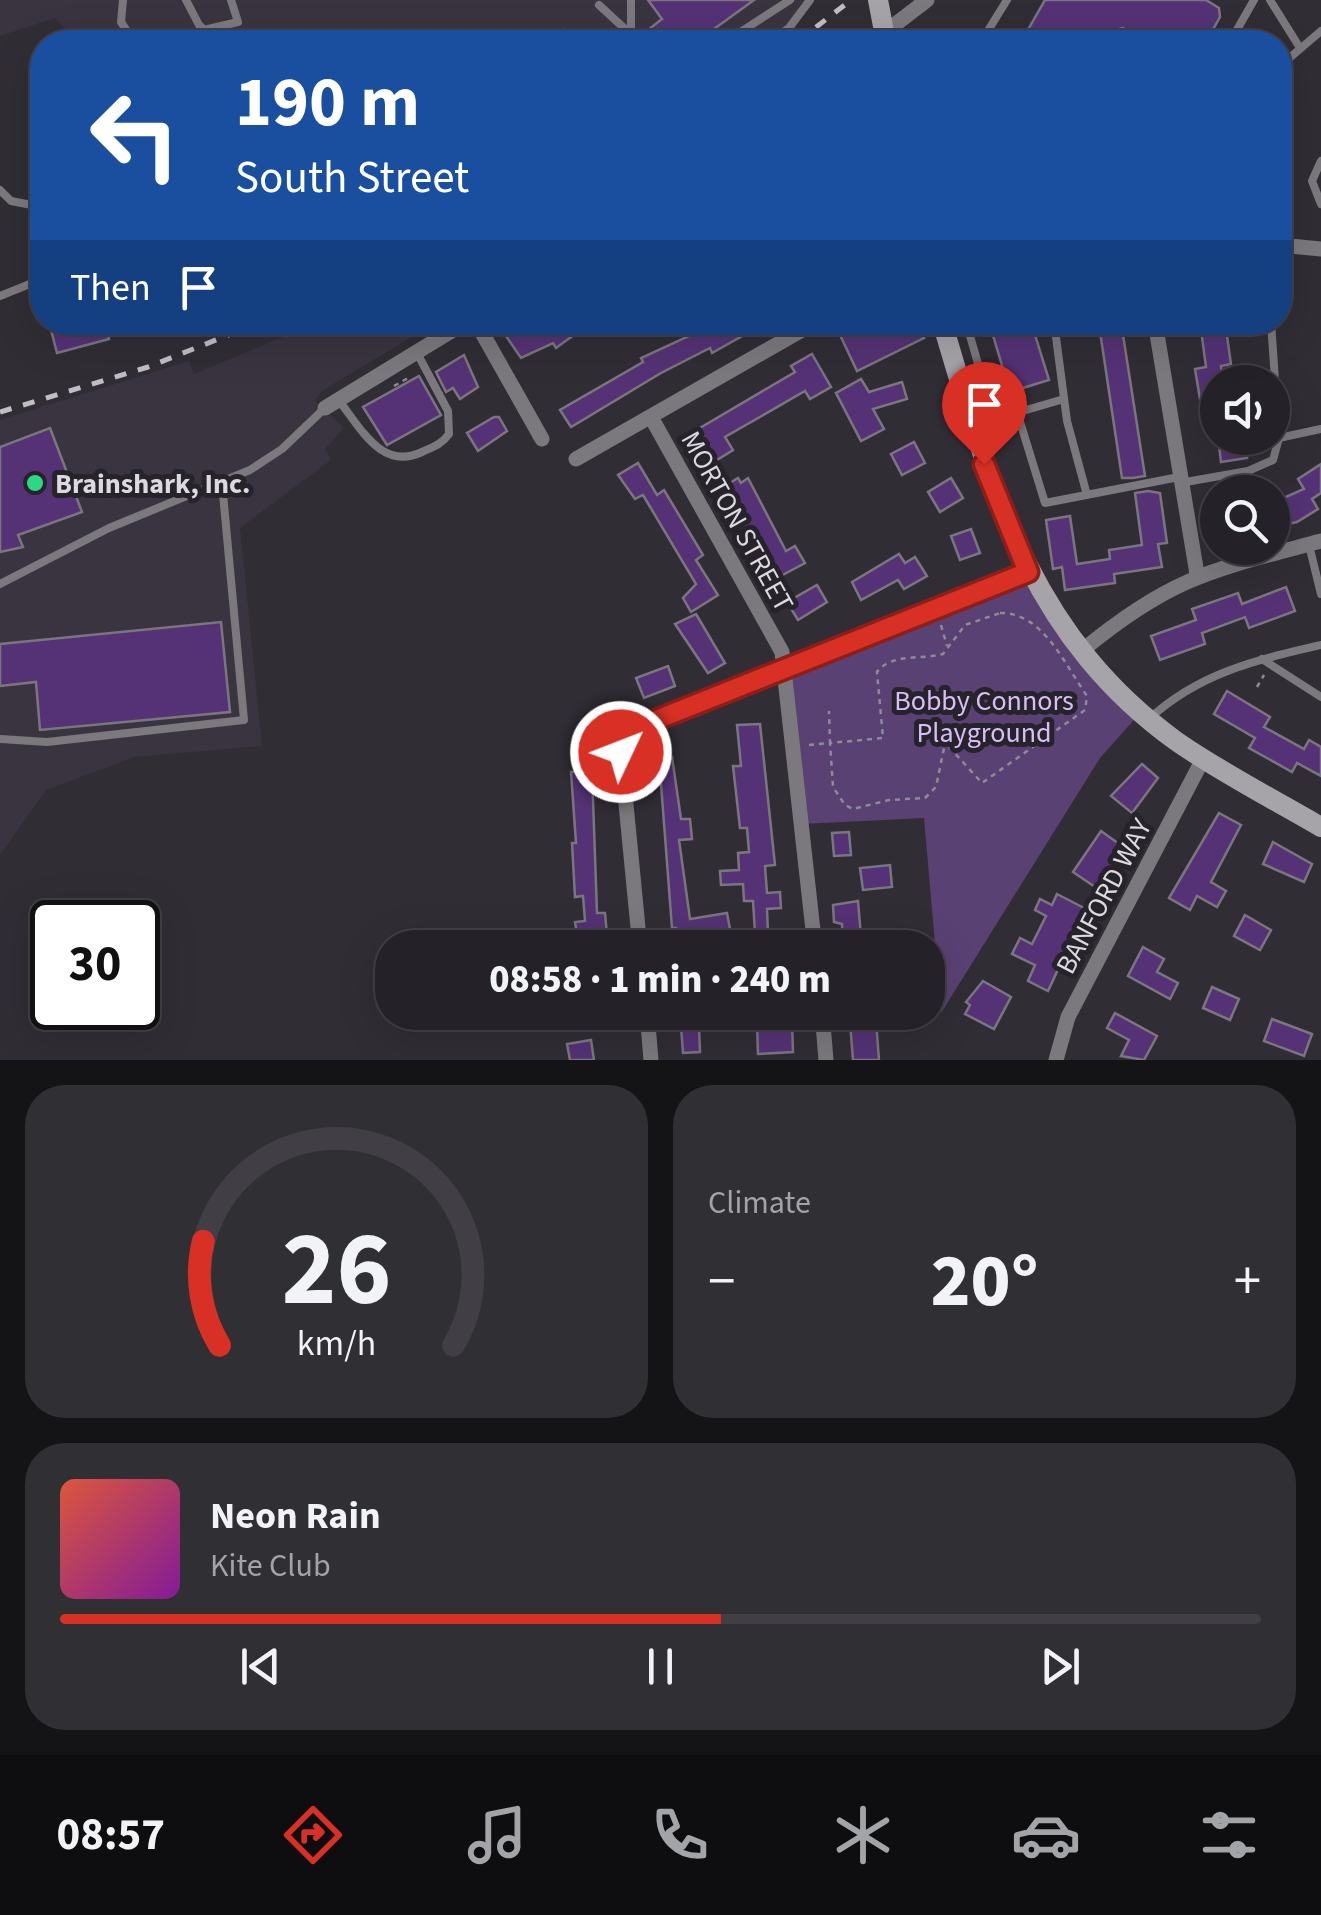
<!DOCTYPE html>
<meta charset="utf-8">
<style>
:root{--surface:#242228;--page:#302f34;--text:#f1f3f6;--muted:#a3a4a8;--line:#413f45;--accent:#d93025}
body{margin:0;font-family:"Source Sans 3",sans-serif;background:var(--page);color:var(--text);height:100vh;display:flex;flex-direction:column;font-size:38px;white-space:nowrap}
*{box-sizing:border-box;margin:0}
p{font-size:32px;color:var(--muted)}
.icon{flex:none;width:55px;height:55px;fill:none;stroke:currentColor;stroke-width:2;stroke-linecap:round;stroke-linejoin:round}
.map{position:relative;height:1060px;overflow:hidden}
.details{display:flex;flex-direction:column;gap:25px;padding:25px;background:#141316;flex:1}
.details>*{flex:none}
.top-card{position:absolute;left:30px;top:30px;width:1262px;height:305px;border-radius:40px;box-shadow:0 10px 40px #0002,0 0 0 2px var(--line);background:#1a4fa0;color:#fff;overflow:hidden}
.tools{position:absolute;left:1200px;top:365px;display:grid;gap:20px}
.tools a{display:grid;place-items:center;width:90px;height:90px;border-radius:50%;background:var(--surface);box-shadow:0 10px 40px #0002,0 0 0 2px var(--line);font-size:50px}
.speed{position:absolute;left:30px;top:900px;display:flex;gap:20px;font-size:50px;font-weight:700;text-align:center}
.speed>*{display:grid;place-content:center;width:130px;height:130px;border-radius:50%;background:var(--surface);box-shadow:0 10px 40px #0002,0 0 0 2px var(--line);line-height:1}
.speed .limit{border:5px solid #111;border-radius:15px;background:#fff;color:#111}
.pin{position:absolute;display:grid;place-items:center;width:85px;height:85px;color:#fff;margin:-102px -42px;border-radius:50% 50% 50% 0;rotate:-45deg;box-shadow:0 0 10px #0007}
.pin .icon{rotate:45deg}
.me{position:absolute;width:110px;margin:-55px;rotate:47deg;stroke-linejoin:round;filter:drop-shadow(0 0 8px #0008)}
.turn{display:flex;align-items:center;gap:35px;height:210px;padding:0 40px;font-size:45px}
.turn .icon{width:130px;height:130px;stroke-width:2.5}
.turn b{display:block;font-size:70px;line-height:85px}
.then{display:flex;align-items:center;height:95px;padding:0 40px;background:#0003;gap:20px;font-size:38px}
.big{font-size:75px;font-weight:800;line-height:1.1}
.details .card{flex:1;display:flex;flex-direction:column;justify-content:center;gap:15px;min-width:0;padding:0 35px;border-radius:40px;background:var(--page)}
.details .dial{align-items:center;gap:0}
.dial svg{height:260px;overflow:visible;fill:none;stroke:var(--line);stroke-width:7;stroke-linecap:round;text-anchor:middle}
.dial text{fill:var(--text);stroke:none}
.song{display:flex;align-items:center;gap:30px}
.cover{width:120px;height:120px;border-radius:15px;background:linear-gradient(135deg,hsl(10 70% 55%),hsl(290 70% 35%))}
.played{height:10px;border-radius:5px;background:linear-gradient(90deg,var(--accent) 55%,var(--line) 55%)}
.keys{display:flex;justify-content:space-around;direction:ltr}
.heat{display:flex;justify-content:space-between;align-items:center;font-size:55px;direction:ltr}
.details .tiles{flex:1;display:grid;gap:25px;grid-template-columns:1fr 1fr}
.card:last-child{grid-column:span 2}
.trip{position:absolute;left:375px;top:930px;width:570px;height:100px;border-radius:40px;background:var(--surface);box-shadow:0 10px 40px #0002,0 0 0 2px var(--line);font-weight:800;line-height:100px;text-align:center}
.tabs{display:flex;height:160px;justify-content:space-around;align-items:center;background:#0e0e10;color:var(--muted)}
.tabs .icon{width:70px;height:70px}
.tabs .on{color:var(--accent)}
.tabs b{font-size:45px;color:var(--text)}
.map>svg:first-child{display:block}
</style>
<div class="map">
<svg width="1321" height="1060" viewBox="0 0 1321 1060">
<rect width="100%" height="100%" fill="#302d35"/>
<g fill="#3a3441">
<path d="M0 0H810L800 15 769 42H77L55 18 0 36Z"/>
<path d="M317 323H435L322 391 315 401 344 428 325 449 331 460 240 528 262 746 134 757 46 790 0 855V420L189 361 194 374Z"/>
</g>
<path fill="#5a4174" d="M1028 572 1141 712 1100 758 941 1013 924 818 802 824 785 670Z"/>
<g fill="#543275" stroke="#7a767f" stroke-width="2.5">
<path d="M648 0H754L696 42H679L673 34 657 42 648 30 662 19Z"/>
<path d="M1045 0H1206L1219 8 1220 17 1206 42H1147L1123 28 1102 33 1097 42H1021Z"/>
<path d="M49 322H105L109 339 57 353Z"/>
<path d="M546 322H592L556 348 553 343 521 358 504 333 518 324 525 335Z"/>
<path d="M719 322H767L712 353 710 348 661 373 571 427 560 410 643 362 641 358Z"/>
<path d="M866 322H914L924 338 857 371 841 337Z"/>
<path d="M989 322H1031L1049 380 1010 392Z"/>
<path d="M1121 322 1145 476 1133 478H1122L1099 325Z"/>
<path d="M1200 322H1225L1231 364 1221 366 1223 382H1218V414L1203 417 1195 369 1206 367Z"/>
<path d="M812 354 831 387 810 399 805 391 725 437 733 450 717 460 712 452 700 454 691 439 696 436 693 432 795 372 791 366Z"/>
<path d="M464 355 478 387 460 399 453 388 446 392 436 372Z"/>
<path d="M419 376 441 415 387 445 363 407Z"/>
<path d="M861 379 869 392 902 382 907 399 873 409 884 429 861 441 836 393Z"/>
<path d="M494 417H499L507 431 478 451 467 433Z"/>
<path d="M50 428 82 512 18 535 23 547 0 552V447Z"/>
<path d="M1218 438H1244L1247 458 1221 462Z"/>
<path d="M914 442 925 463 902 475 891 454Z"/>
<path d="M638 463 657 495 664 490 703 555 696 560 718 595 691 612 683 598 696 584 643 495 635 499 618 475Z"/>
<path d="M1321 464V493L1312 499 1318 509 1297 522 1274 527 1272 503 1304 489 1298 479Z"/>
<path d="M738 478 741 483 748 478 786 551 795 546 805 563 775 579 768 560 722 488Z"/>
<path d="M951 478 963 498 940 512 928 492Z"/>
<path d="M1148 491 1160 493 1167 543 1158 544 1162 567 1114 574 1115 583 1065 590 1062 567 1053 569 1046 520 1070 516 1077 564 1110 559 1109 550 1142 545 1135 493Z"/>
<path d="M971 529 980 553 960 560 951 536Z"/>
<path d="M899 554 905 563 915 557 927 576 904 589 898 580 861 600 852 582Z"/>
<path d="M817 585 827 602 798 620 787 602Z"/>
<path d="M1286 587 1295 611 1249 628 1245 617 1202 633 1205 644 1160 660 1151 636 1196 620 1192 609 1238 593 1242 604Z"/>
<path d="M696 614 725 663 708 673 675 624Z"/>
<path d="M221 622 230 712 40 730 36 682 0 686V644Z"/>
<path d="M668 666 675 686 644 698 636 678Z"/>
<path d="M1227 691 1270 717 1264 727 1304 749 1309 740 1321 747V776L1297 763 1292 772 1249 748 1255 738 1214 714Z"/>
<path d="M760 724 775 865 765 866 767 893 780 892 781 908 767 909 768 933 784 932 785 948H748L747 934 755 933 753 901H744L743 884 721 885 720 871 739 870 738 853 749 852 747 828H740L733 766H741L737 725Z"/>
<path d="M672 757 681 819H690L692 839 679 840 690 919 727 913 730 929 712 932 714 948H678L676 928H672L661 784H657L654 758Z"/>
<path d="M1142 764 1158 778 1132 813 1111 796Z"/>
<path d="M592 771 597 913H605L608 946 596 948H588L587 933 577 934 575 922 585 921 583 896 575 897 572 843H576L571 772Z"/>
<path d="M1219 813 1241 825 1211 882 1226 891 1217 907 1197 896 1190 910 1169 898Z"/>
<path d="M1101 831 1122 846 1098 889 1073 872Z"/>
<path d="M849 832 851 855 834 856 832 833Z"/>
<path d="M1273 842 1312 864 1304 882 1263 864Z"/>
<path d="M890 865 892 887 863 890 860 868Z"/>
<path d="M1057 894 1086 909 1048 991 1028 981 1035 965 1012 954 1020 938 1032 944 1046 916 1035 910 1040 899 1052 905Z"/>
<path d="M858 901 862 948H843L842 924 834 922 833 905Z"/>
<path d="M1245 915 1271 930 1260 950 1234 936Z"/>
<path d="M1143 947 1164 959 1157 972 1178 983 1170 999 1128 976Z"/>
<path d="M983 981 1011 997 994 1029 965 1014 970 1005 966 1002Z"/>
<path d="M1212 987 1239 999 1230 1020 1203 1008Z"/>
<path d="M1115 1013 1157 1036 1144 1060 1121 1056 1129 1040 1107 1028Z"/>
<path d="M1272 1019 1312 1034 1304 1056 1264 1041Z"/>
<path d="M876 1020 879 1060H853L850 1022Z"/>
<path d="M792 1022 793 1052 758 1054 757 1023Z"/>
<path d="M699 1026 700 1052 683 1053 681 1027Z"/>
<path d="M591 1040 594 1060H570L567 1044Z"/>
</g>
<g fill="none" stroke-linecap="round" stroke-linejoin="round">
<g stroke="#8e8b92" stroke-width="2.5" stroke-dasharray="5 5" stroke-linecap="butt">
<path d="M394 386 408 378"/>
<path d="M1000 613C1043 612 1065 665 1087 696L1085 710 982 783 950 748H944L936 787 925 798 889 800 853 809 845 805 833 787 830 743 883 738 877 672C891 653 921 660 943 654L965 625Z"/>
<path d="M941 625 947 646"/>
<path d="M1257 687 1264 675"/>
<path d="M809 745 830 743 829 711"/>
</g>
<g stroke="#7b797d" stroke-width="8">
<path d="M123 0 121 22 134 42"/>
<path d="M186 0 199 25 217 42"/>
<path d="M1270 0 1300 48"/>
<path d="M599 5 639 42"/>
<path d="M204 30 238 22 231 0"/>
<path d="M564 32 574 42"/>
<path d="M631 35V0"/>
<path d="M725 42 790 0"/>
<path d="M769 42 789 28 810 0"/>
<path d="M981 42 1007 0"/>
<path d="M1230 42 1254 0"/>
<path d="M1280 66 1321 31"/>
<path d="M1321 161 1312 181 1321 204"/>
<path d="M0 190 11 201 42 207"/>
<path d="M0 296 42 279"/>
<path d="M966 322 985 388 968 394"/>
<path d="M1054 322 1067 421 1087 495"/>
<path d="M337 398C361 428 381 471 422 452 433 447 442 444 449 434L448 411 417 353"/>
<path d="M1017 412 1045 503 1179 477"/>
<path d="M977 424 1064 399"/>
<path d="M1279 438 1321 429"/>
<path d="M1180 483 1248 471 1273 460 1279 438 1271 322"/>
<path d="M1309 545 1321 594"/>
<path d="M0 584 109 528 250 470 282 449 325 408"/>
<path d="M1262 659 1321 697"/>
<path d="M1149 719C1199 673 1256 660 1321 645"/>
<path d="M1 739 47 742 244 720 222 483"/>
</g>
<g stroke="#7b797d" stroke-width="15">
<path d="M884 33 927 0"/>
<path d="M1280 245 1321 249"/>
<path d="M476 322 542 439"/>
<path d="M1155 322 1197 574"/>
<path d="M325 408 466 322"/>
<path d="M651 417 782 652 815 948"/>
<path d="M576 459 816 322"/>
<path d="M1084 649C1173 576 1213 570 1321 541"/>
<path d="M640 948 621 753 632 732 1028 572"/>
<path d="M647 1012 651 1060"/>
<path d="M822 1012 826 1060"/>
<path d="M551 1021 585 1012"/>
<path d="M1056 1060 1068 1017 1203 759"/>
</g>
<g stroke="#a6a3a9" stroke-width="20">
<path d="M878 0 886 42"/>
<path d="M942 322C991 486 1028 634 1176 741 1222 773 1273 799 1321 827"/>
</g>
<g stroke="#c0bec3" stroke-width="5" stroke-dasharray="12 12" stroke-linecap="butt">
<path d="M797 42 851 0"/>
<path d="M0 412 148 367 261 322"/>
</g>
</g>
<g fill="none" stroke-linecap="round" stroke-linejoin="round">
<defs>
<path id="route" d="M621 752 628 737 646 724 1028 572 984 464"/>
</defs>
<use href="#route" stroke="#8d1f18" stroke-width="25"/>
<use href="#route" stroke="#d93025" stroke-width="18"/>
</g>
<circle fill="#2cd884" stroke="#27232b" stroke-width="4" cx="35" cy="483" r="10"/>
<g text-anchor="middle" stroke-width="10" stroke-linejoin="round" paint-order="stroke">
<g font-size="28" font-weight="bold" fill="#dcdadf" stroke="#27232b" text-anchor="start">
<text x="55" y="493">Brainshark, Inc.</text>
</g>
<g font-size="28" fill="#dcdadf" stroke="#27232b">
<text transform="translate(738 521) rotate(61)" y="10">MORTON STREET</text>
<text transform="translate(1103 896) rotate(-62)" y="10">BANFORD WAY</text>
</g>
<g font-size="28" fill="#dabefa" stroke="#27232b">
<text x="984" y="710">Bobby Connors<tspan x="984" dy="32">Playground</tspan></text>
</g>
</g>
</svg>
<div class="tools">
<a><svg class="icon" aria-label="sound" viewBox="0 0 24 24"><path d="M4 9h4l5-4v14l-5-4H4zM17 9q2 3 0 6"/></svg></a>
<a><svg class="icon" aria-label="search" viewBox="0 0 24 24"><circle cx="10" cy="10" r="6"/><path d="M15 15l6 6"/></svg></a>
</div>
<div class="speed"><div class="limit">30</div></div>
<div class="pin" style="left:984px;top:464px;background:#d93025"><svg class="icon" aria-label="arrive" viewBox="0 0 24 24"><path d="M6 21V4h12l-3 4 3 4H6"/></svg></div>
<svg class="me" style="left:621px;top:752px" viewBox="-20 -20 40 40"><circle r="17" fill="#d93025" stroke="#fff" stroke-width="3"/><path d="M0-11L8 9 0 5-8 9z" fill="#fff"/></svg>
<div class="trip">08:58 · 1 min · 240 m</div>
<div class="top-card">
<div class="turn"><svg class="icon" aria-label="left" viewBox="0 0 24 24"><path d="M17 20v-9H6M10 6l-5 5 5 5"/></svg><div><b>190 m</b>South Street</div></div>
<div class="then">Then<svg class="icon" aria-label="arrive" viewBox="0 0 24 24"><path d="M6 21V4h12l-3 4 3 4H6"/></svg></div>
</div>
</div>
<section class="details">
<div class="tiles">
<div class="card dial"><svg viewBox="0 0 100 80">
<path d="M14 69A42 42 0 1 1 86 69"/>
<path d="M14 69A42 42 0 0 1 9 37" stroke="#d93025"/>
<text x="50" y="56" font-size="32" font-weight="700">26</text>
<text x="50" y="72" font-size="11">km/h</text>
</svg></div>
<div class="card"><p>Climate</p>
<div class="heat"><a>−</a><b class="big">20°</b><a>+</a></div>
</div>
<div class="card">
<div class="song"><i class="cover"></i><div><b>Neon Rain</b><p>Kite Club</p></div></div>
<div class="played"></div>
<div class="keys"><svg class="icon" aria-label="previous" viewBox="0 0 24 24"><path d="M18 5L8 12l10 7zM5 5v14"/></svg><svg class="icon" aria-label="pause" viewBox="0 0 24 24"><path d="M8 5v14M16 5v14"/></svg><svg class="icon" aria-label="next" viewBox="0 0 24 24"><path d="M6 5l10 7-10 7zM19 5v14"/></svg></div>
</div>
</div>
</section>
<nav class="tabs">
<b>08:57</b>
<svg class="icon on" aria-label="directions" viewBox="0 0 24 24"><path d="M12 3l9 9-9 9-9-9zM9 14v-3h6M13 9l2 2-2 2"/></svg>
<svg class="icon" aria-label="music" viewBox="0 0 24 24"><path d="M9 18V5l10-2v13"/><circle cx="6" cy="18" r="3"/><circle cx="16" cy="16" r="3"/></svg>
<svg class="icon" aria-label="phone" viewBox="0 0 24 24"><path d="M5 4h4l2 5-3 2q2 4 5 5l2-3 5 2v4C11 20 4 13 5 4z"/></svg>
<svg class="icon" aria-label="climate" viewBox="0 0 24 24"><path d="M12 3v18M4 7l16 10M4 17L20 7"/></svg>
<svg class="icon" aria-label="car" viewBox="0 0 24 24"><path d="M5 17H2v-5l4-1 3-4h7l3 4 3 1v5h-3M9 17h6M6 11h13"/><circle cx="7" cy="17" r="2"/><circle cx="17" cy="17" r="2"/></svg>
<svg class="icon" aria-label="filters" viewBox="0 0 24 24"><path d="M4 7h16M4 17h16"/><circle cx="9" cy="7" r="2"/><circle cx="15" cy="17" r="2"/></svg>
</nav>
